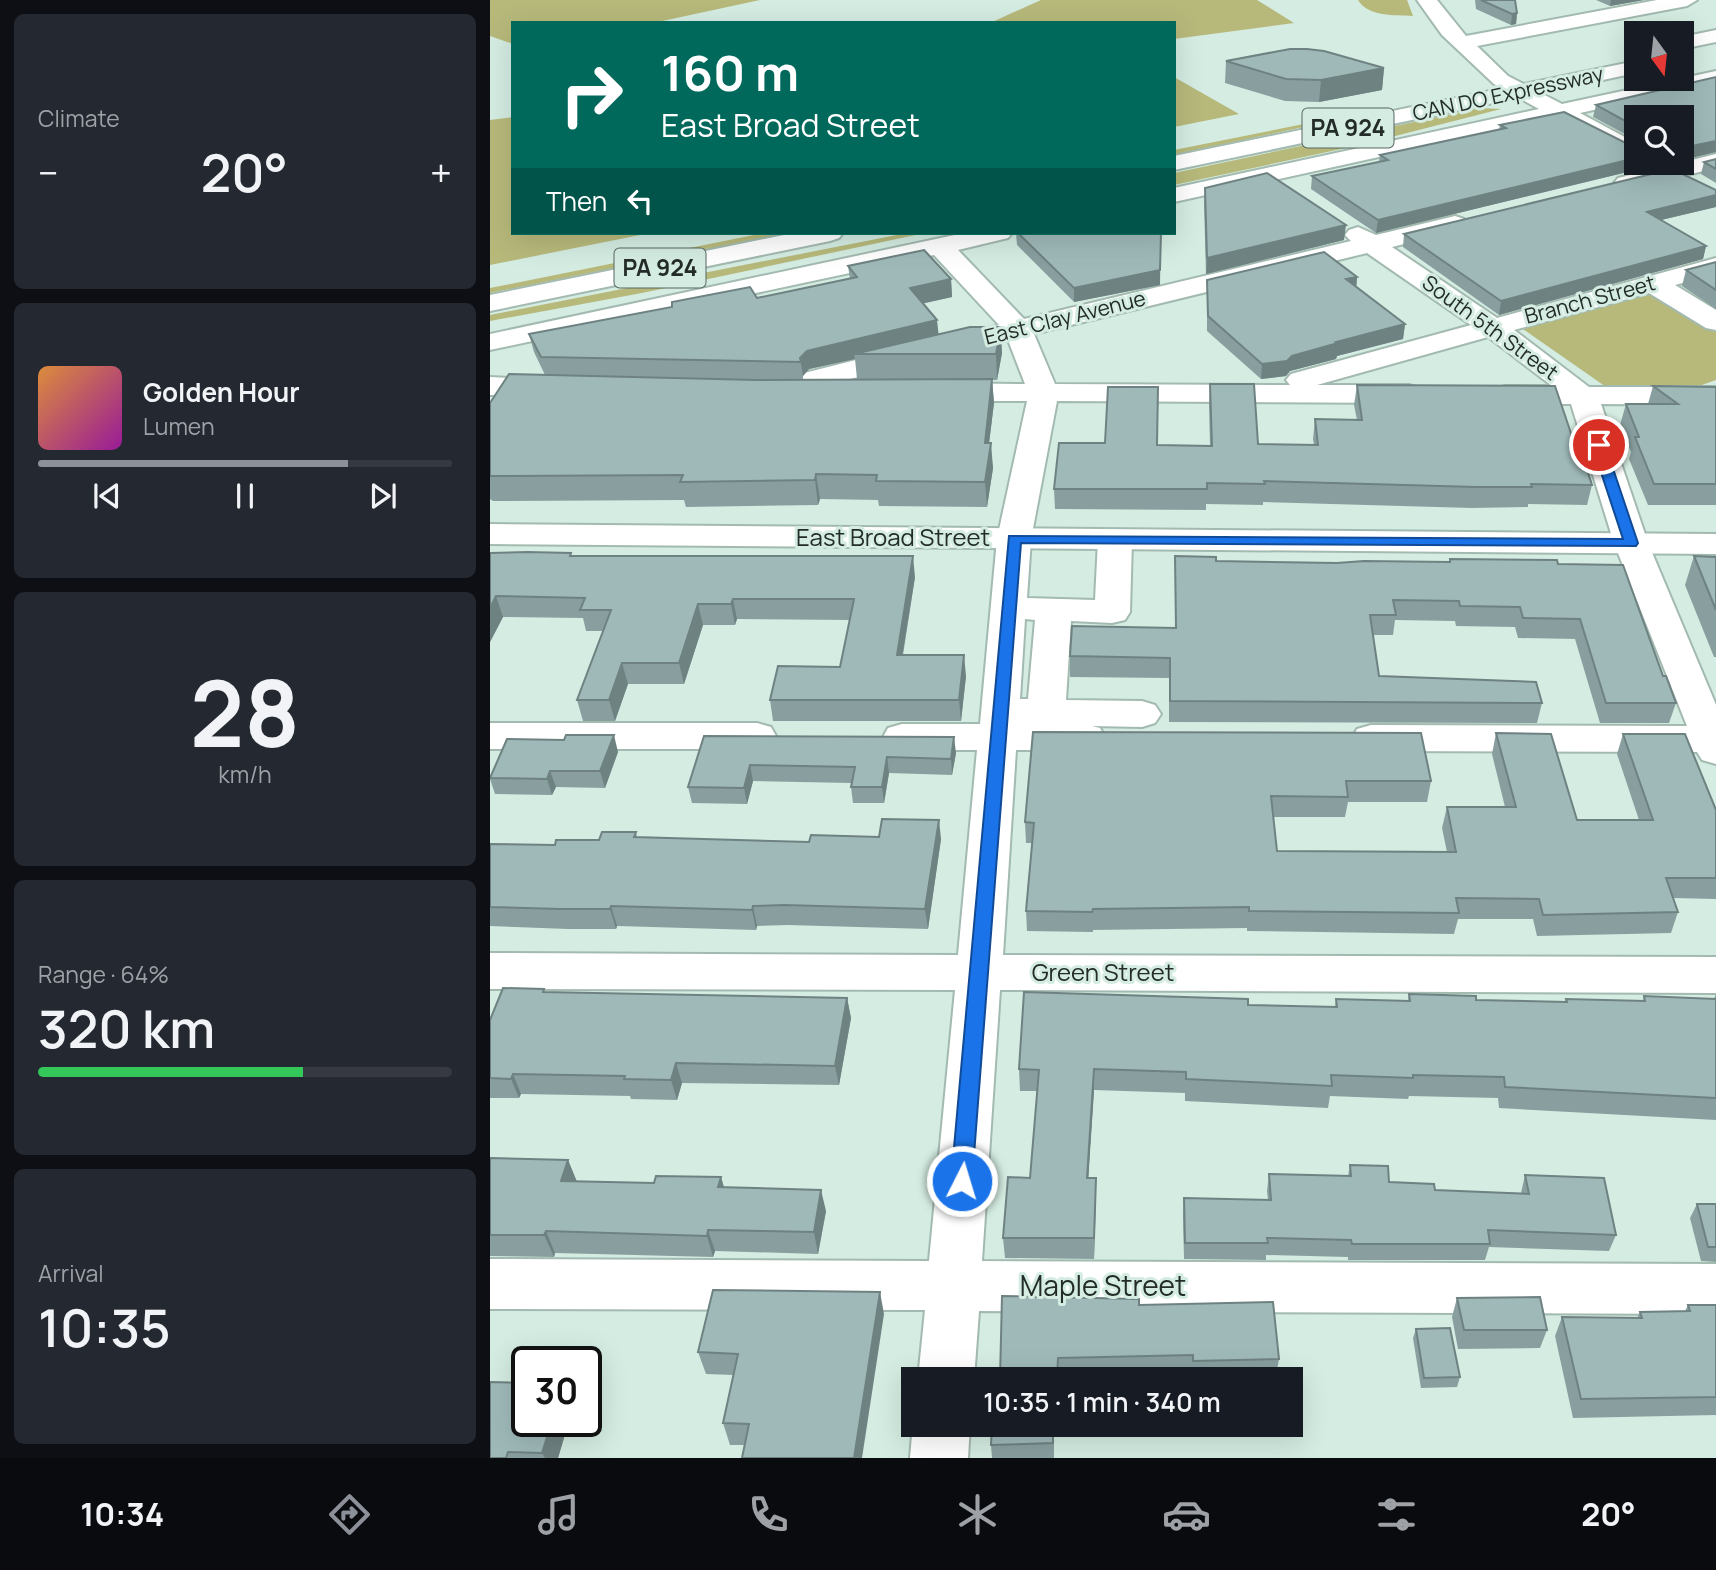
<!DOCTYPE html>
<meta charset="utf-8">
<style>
:root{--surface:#171b24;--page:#242831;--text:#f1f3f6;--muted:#9ea1a6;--line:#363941;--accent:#8c9099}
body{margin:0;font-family:Manrope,sans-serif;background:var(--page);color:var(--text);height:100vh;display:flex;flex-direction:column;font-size:26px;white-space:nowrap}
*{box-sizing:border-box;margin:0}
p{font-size:23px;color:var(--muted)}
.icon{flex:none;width:38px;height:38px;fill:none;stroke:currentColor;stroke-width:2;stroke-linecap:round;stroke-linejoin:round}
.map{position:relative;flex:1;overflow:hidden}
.side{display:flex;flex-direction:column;gap:14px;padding:14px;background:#0d0f14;width:490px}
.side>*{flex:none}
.hud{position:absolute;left:21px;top:21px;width:665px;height:214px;border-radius:0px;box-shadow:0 7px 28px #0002;background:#00695c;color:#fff;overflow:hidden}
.needle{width:46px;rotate:165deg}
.tools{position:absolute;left:1134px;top:21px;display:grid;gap:14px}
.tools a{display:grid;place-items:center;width:70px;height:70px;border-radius:0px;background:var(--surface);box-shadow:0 7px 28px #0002;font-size:35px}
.speed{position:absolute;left:21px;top:1346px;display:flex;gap:14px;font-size:35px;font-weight:700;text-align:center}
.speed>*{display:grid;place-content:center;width:91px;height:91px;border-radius:50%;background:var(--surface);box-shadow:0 7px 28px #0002;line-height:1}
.speed .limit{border:4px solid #111;border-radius:10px;background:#fff;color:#111}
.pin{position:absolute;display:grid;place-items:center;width:60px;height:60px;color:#fff;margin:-30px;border:4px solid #fff;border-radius:50%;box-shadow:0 2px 7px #0007}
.me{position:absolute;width:77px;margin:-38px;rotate:5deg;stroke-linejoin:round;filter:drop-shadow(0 0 5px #0008)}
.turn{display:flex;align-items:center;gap:24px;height:147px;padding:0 35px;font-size:32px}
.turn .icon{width:91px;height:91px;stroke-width:2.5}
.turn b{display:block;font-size:49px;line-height:60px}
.then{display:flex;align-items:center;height:66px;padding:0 35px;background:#0003;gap:14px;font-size:26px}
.big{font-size:52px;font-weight:600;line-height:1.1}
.side .tile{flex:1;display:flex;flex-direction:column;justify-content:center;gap:10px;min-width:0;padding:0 24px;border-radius:10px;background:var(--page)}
.side .dial{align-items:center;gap:0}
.dial b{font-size:91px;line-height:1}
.song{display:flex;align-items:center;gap:21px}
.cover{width:84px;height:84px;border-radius:10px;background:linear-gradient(135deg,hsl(30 70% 55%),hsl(300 70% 35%))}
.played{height:7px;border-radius:4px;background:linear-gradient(90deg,var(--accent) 75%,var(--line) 75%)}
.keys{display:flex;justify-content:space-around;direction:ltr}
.heat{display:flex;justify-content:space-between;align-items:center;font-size:38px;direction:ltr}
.charge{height:10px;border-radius:5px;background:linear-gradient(90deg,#34c759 64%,var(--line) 0)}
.trip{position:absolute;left:411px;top:1367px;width:402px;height:70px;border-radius:0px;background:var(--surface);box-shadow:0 7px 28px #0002;font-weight:600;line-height:70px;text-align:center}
.dock{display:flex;height:112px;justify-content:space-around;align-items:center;background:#090b0e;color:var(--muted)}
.dock .icon{width:49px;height:49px}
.dock .on{color:var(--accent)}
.dock b{font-size:32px;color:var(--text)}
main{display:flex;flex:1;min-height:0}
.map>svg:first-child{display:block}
</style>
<main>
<section class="side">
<div class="tile"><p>Climate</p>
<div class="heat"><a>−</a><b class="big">20°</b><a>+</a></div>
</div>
<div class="tile">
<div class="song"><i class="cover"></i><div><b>Golden Hour</b><p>Lumen</p></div></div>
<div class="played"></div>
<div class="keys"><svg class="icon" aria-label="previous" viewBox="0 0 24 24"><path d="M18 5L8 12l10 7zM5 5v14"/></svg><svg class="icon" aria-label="pause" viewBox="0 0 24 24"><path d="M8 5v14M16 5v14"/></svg><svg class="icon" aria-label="next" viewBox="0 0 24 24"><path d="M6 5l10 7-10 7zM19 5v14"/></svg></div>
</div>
<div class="tile dial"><b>28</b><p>km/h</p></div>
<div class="tile"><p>Range · 64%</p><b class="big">320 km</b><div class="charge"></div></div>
<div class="tile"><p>Arrival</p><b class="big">10:35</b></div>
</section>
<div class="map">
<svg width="1226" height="1458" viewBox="0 0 1226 1458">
<rect width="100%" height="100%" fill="#d4ece2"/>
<g fill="#b7b97b">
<path d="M0 0H270L163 23H23V44L0 36Z"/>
<path d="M551 0H767L804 23 684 39V23H500Z"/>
<path d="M868 0H917L923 16C905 15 878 17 868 0Z"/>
<path d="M684 77 749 114 684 127Z"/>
<path d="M990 108 1011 109 870 145 684 185V173Z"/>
<path d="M884 110 887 111 684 155V150Z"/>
<path d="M23 117V233H160L0 265V120Z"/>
<path d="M274 233H300L0 293V288Z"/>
<path d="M417 233H435L152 293 0 321V315Z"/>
<path d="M1163 289 1226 328V380L1206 387 1119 389 1027 325Z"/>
</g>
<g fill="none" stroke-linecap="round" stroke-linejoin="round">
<defs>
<g id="minor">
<path d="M927 0H947L976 36 1167 0H1207L1197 6 987 46 1018 76 1072 104 1226 71V83L1090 113 1146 143V159L1066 118 684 202V188L1049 109 1004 84 952 35Z"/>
<path d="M1226 154V168L1136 190 1128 188 1124 183 1128 178Z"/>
<path d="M965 216 974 219 978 224 974 229 902 247 1007 318 1226 258V274L1185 285 1226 310V330L1216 328 1159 293 1024 330 1099 387H1226V405L1111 404 1158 543 1226 705V764L1212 760 1207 752 881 751 867 747 862 738 867 729 881 725 1197 726 1124 543 1081 404H1015L1005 401 1000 395 1005 389 1015 386H1062L998 337 827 385H919L929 388 934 394 929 400 919 403 567 401 541 539 537 598 605 600 608 540 613 533 625 530 637 533 642 540 640 612 635 620 622 623 581 621 576 700 652 701 665 705 671 714 665 723 652 727 602 726 610 728 615 737 610 746 596 750H526L513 955 1226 957V993L510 990 492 1261 1226 1264V1314L489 1311 484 1379H428L435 1310 0 1309V1259L439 1261 465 990 0 989V953L468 955 487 750H412L398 746 393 737 398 728 412 724H490L507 539 537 401H451L441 398 436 392 441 386 451 383 535 384 518 340 503 343 493 341 489 335 493 329 509 325 444 255 0 350V334L474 233H522L518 238 468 250 534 319 861 241 855 235 859 230 868 227 886 235ZM877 253 981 325 801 374 796 380 800 385 565 384 544 334ZM535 619 545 620 538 699H530Z"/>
<path d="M418 347 428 350 432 356 428 362 272 401 262 398 257 392 262 386Z"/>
<path d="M0 377 72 381 77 387 72 393 62 396 0 395Z"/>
<path d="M0 723H267L281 727 286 736 281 745 267 749H0Z"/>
<path d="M423 1424H480L478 1458H420Z"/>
</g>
<g id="major">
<path d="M1226 30V42L1192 49V37Z"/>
<path d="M1146 61V73L684 170V156Z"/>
<path d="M304 233H353L349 238 340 241 0 311V295Z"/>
</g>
<path id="highway" d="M0 524 1226 534V554L0 544Z"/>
</defs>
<use href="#minor" stroke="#a3bab0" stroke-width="4"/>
<use href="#major" stroke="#a3bab0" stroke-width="4"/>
<use href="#highway" stroke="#a3bab0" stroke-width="4"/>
<use href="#minor" fill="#fff" fill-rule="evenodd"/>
<use href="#major" fill="#fff" fill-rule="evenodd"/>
<use href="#highway" fill="#fff" fill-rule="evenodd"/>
</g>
<g fill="#899f9f" fill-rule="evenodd">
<path d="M985 0H1025L1027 13 1026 24 1021 25 986 9Z"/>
<path d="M1106 0H1154L1120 6Z"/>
<path d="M736 61 894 68 892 90 829 102 795 101 735 83Z"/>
<path d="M1226 77V152L1192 160V117H1146V140L1103 117 1106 105Z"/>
<path d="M1010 125 1146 163H1161L1158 167 886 233 821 189 822 176 889 162 890 155 1009 130Z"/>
<path d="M1226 159V183L1211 174 1214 162Z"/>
<path d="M715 188 854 240 716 274 714 203Z"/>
<path d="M1226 190V207L1171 220 1216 246 1213 259 1009 315 913 247 914 234Z"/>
<path d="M526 233H671L670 285 584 302 527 245Z"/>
<path d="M1226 262V309L1192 286 1196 270Z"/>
<path d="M358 266 461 279 462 297 433 303 448 334 512 353 507 380H502L504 403 499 443 503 468 497 507 389 506 388 500 330 499 328 505 196 507 194 500 3 501 0 499V403L55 375 44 352 39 334 267 298 360 279ZM365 359 367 379H313V376L319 369Z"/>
<path d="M867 277 866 287 915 324 913 339 847 356 846 359 800 371 796 376 771 379 717 331V280Z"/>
<path d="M720 384 768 444 824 445 823 439 825 419 867 420 864 405 867 385 1086 448 1102 485 1097 505 1038 504V507L982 508 773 502V505L716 504V510L565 509 564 489 667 445 720 446 719 404Z"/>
<path d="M1163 386 1226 387V505H1158L1139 459 1141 452 1130 425 1136 404H1158Z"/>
<path d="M0 553 82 556 425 577 413 655 476 676 471 721H283L280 700 350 667 360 620 247 619 245 625H213L194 684H138L125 721H93L87 700 113 631H96L93 618 13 617 0 642Z"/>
<path d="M685 556 726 561 847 563 959 562 960 559 1068 564 1173 676 1186 703 1179 723H1110L1085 639 1028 638 1025 627 966 626 965 621 905 620 903 635H883L889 676 1052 703 1047 723 679 722V678L580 677V656L685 628Z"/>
<path d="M1204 556 1226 557V657H1224L1195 585Z"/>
<path d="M543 732 941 781 937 802H858L855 817H783L787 851 957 852 952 828 957 807H1015L1002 754 1006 733 1087 820H1149L1127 754 1133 734 1226 810V899L1183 898 1188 912 1181 933 1047 936 1043 919H968L964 934 757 931V928L603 930V932L537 931 536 911 542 843H536L535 822Z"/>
<path d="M214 736 466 753 462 775 399 773 394 803H363L361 787V783L263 781 257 804 202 803 198 787Z"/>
<path d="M128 752 115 788 66 787 62 795 5 794 0 779V776Z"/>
<path d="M146 832 147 837 319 842 451 839 438 929 298 925 267 926 266 930 127 926 126 929H78L0 926V844L65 845 109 840Z"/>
<path d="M54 989 55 992 357 998 361 1018 349 1085 192 1083 187 1100 141 1099 140 1096 31 1094 29 1098H0V1020Z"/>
<path d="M919 994 986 1000 1075 1002 1076 999 1153 1001 1154 996 1224 999 1226 994V1120L1009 1108 1008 1098 919 1096 918 1099 840 1096 838 1108 695 1101V1093L604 1090 598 1178H606L604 1259 515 1258 513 1238 540 1178 547 1091H530L529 1069 758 1005 845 1007 846 999 918 1001Z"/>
<path d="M0 1158 78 1160 87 1182 164 1183 231 1177 234 1187 336 1211 328 1254 225 1251 223 1257 65 1253 64 1257 0 1256Z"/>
<path d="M860 1165 899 1182 945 1190 1031 1193 1035 1175 1126 1235 1119 1251 999 1247 995 1260H858V1257L776 1255V1260L694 1259 693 1215 694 1198 778 1200 777 1191 779 1174 858 1176Z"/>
<path d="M1207 1204H1226V1262L1211 1261 1200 1218Z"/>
<path d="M967 1298 1057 1330 1050 1348 968 1349 962 1317Z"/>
<path d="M649 1305 789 1359 786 1376 702 1378V1372L568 1374 510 1379Z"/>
<path d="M1198 1305H1226V1415L1083 1418 1065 1336 1072 1317 1147 1318 1150 1312 1195 1311Z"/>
<path d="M394 1314 254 1445H240L233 1423 243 1375 216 1374 208 1352Z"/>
<path d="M926 1329 970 1377 967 1387 931 1388 923 1338Z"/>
<path d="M37 1421H79L68 1458H0Z"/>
<path d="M502 1424H564V1458H502L501 1445Z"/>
</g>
<g fill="#6f8282">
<path d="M1121 0H1154L1120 6Z"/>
<path d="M1027 13 1026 24 1021 25 1022 14Z"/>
<path d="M894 68 892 90 829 102 831 80Z"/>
<path d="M1226 141V152L1192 160V148Z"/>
<path d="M1146 158V163H1161L1158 167 886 233 888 220Z"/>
<path d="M1226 195V207L1154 224 1157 212Z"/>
<path d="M856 225 854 240 716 274 717 258Z"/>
<path d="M1216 246 1213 259 1009 315 1011 301Z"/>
<path d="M670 270V285L584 302V288Z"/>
<path d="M867 277 866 292 856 279Z"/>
<path d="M461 279 462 297 422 306 420 288Z"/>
<path d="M447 320 449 338 364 354 365 359 319 369 313 376 310 358 317 351Z"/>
<path d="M915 324 913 339 847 356 846 359 800 371 796 376 771 379 772 364 802 356 846 342Z"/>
<path d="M511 327 512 353 507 380 506 354Z"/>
<path d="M502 379 504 403 496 468 495 443Z"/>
<path d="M501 443 503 468 497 507 495 482Z"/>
<path d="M326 474 330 499 328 505 325 480Z"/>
<path d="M423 556 425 577 409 676 407 655Z"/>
<path d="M6 596 13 617 0 642V608Z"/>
<path d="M243 599 247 619 245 625 241 604Z"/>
<path d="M208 604 213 625 194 684 189 663Z"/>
<path d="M474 655 476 676 471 721 469 700Z"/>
<path d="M132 663 138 684 125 721 119 700Z"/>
<path d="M124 735 128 752 115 788 110 771Z"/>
<path d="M464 737 466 753 462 775 461 759Z"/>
<path d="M397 757 399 773 394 803 392 787Z"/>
<path d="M260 765 263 781 257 804 254 788Z"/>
<path d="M60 771 66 787 62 795 57 779Z"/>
<path d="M449 820 451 839 438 929 435 909Z"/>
<path d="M121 906 127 926 126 929 120 909Z"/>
<path d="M263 906 267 926 266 930 262 910Z"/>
<path d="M357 998 361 1018 349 1085 345 1066Z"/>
<path d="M186 1063 192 1083 187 1100 181 1080Z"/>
<path d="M604 1069V1090L597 1199V1178Z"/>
<path d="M23 1074 31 1094 29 1098 21 1079Z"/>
<path d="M78 1160 87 1182 71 1181Z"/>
<path d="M231 1177 237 1199 228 1187Z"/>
<path d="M606 1178V1199L604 1259V1238Z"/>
<path d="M331 1190 336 1211 328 1254 324 1232Z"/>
<path d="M218 1230 225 1251 223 1257 217 1236Z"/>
<path d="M56 1231 65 1253 64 1257 54 1235Z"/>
<path d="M390 1292 394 1314 372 1458H364Z"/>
<path d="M62 1421H79L68 1458H55L52 1453Z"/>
</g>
<g fill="#9fb9b9" stroke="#6f8282" stroke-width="2">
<path d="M991 0H1025L1027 13 1022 14Z"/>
<path d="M800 49H817L834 51 894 68 831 80 796 79 736 61Z"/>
<path d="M1226 77V141L1192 148V117H1146V127L1106 105Z"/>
<path d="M1074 112 1146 148V158L888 220 822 176 898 160 890 155 1016 128 1010 125Z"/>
<path d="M1226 159V169L1214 162Z"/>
<path d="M1182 169 1226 190V195L1157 212 1216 246 1011 301 914 234Z"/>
<path d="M777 173 856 225 717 258 715 188Z"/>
<path d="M528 233H671L670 270 584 288Z"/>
<path d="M434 250 461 279 420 288 447 320 317 351 310 358 311 362 51 357 39 334 182 307V302L260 287 267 298 367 277 358 266Z"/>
<path d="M834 252 867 277 856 279 915 324 846 342 848 343 802 356 797 361 772 364 718 316 717 280Z"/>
<path d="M1226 262V290L1196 270Z"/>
<path d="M480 327H511L506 354H364Z"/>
<path d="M19 374 266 380 502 379 495 443H501L495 482 386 481 387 475 326 474 325 480 190 482 193 475 0 476V403Z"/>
<path d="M720 384H764L768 444 828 445 825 419 872 420 867 385 1065 386 1086 448H1090L1102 485 1041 484 1042 487H986L774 481 775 484 717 483V489H564L569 443H615L618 387H668L667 445 722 446Z"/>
<path d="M1163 386 1226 387V484H1164L1145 437H1149L1136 404H1188Z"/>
<path d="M37 552 81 553 80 556H423L407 655H474L469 700H280L288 666 350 667 364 599H243L241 604H208L189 663H132L119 700H87L121 610H90L95 598 6 596 0 608V553Z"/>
<path d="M685 556 726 557V561L847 563 874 561 960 562V559L1067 560 1068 564 1133 565 1173 676H1176L1186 703H1116L1090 619 1033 618 1030 607 970 606 969 601 903 600 906 615H880L889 676 1046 682 1052 703 680 701V658L580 656 582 626 686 628Z"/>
<path d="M1204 556 1226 557V610Z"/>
<path d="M543 732 931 733 941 781H856L858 797 781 796 787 851 966 852 957 807H1026L1006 733 1061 734 1087 820H1163L1133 734H1195L1226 810V878H1176L1188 912 1053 915 1049 899 966 898 969 913 759 911V907L603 909 602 912 536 911 544 823 535 822Z"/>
<path d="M76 735H124L110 771H60L57 779 0 778 17 739 74 740Z"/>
<path d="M214 736 464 737 461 759 397 757 392 787H361L365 767 260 765 254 788 198 787Z"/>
<path d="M392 819 449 820 435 909 294 905 263 906 262 910 121 906 120 909H71L0 907V844L65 845 66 840H109L112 832H146L144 837 319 842 321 835 389 837Z"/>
<path d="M13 988 54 989 53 992 357 998 345 1066 186 1063 181 1080 134 1079 135 1076 23 1074 21 1079 0 1078V1020Z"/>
<path d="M534 992 758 999V1005L847 1007 846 999 920 1001 919 994 986 996V1000L1077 1002 1076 999 1155 1001 1154 996 1226 999V1098L1015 1087 1014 1077 923 1075V1078L841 1075 842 1086 696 1079V1072L604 1069 597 1178H606L604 1238H513L518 1177 540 1178 549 1070 529 1069Z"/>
<path d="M0 1158 78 1160 71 1181 164 1183 166 1176 231 1177 228 1187 331 1190 324 1232 218 1230 217 1236 56 1231 54 1235H0Z"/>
<path d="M860 1165 898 1166 899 1182 944 1184 945 1190 1039 1194 1035 1175 1114 1178 1126 1235 998 1230 1000 1244H862L861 1240 777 1238 778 1243H695L694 1198 781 1200 779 1174 861 1176Z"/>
<path d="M1207 1204H1226V1247H1218Z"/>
<path d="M223 1290 390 1292 364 1458H252L259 1424 233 1423 248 1354 208 1352Z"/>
<path d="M512 1296 649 1299V1305L783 1302 789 1359 703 1361V1355L568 1358 567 1379H510Z"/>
<path d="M1050 1297 1057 1330H974L967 1298Z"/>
<path d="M1198 1305H1226V1397L1091 1399 1072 1317 1152 1318 1150 1312 1200 1311Z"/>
<path d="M960 1328 970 1377 934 1378 926 1329Z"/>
<path d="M0 1382 37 1383V1421H62L52 1453 18 1452 16 1458H0Z"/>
<path d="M502 1424H563V1443L501 1445Z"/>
</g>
<path fill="#1a73e8" stroke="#114b97" stroke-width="2" d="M1109 441 1115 445 1148 543 1146 546 531 543 482 1181 479 1188 472 1191 464 1188 461 1181 519 536 1133 539 1102 445Z"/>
<g text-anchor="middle" stroke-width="6" stroke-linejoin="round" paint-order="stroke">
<g font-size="21" fill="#232c28" stroke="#d4ece2">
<text transform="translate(1018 94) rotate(-12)" y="7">CAN DO Expressway</text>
<text transform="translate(1100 300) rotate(-15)" y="7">Branch Street</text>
<text transform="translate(575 318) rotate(-14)" y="7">East Clay Avenue</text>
<text transform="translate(1000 328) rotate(36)" y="7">South 5th Street</text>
</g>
<g fill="#d4ece2" stroke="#586660" stroke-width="2">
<rect x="812.5" y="108.5" width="91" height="39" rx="5"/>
<rect x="124.5" y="248.5" width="91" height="39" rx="5"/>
</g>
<g font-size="23" font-weight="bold" fill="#232c28">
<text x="858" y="136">PA 924</text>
<text x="170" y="276">PA 924</text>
</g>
<g font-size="24" fill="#232c28" stroke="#d4ece2">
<text x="403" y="546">East Broad Street</text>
<text x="613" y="981">Green Street</text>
</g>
<g font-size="28" fill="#232c28" stroke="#d4ece2">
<text x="613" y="1296">Maple Street</text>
</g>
</g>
</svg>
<div class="tools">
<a><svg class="needle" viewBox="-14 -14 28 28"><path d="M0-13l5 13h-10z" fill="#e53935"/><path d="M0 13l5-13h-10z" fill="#9ea1a6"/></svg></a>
<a><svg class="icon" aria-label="search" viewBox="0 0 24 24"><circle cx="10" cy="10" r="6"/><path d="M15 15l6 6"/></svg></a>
</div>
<div class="speed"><div class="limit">30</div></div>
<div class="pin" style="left:1109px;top:445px;background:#d93025"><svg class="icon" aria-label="arrive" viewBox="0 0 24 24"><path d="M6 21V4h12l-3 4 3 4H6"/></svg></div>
<svg class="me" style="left:472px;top:1181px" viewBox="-20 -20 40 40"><circle r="17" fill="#1a73e8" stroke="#fff" stroke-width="3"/><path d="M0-11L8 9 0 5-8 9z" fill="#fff"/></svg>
<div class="trip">10:35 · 1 min · 340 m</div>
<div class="hud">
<div class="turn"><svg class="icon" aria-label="right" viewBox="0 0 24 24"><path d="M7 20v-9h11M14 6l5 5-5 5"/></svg><div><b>160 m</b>East Broad Street</div></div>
<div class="then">Then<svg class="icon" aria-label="left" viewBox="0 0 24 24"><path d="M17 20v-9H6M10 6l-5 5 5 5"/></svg></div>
</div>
</div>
</main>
<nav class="dock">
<b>10:34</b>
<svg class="icon on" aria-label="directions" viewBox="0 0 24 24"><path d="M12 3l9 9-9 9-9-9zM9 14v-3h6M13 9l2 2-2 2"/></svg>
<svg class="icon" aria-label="music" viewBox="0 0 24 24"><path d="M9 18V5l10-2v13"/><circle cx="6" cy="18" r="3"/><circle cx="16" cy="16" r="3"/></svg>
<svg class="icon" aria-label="phone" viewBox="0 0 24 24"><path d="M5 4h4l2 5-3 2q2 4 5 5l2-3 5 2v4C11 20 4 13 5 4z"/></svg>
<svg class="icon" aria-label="climate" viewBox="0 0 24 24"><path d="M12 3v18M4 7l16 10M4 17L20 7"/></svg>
<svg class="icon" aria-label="car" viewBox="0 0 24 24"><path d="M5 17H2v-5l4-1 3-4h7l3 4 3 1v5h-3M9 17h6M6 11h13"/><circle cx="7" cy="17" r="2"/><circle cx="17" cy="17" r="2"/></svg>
<svg class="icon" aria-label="filters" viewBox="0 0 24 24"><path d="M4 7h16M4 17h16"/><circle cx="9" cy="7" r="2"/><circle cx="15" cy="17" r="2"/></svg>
<b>20°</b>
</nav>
